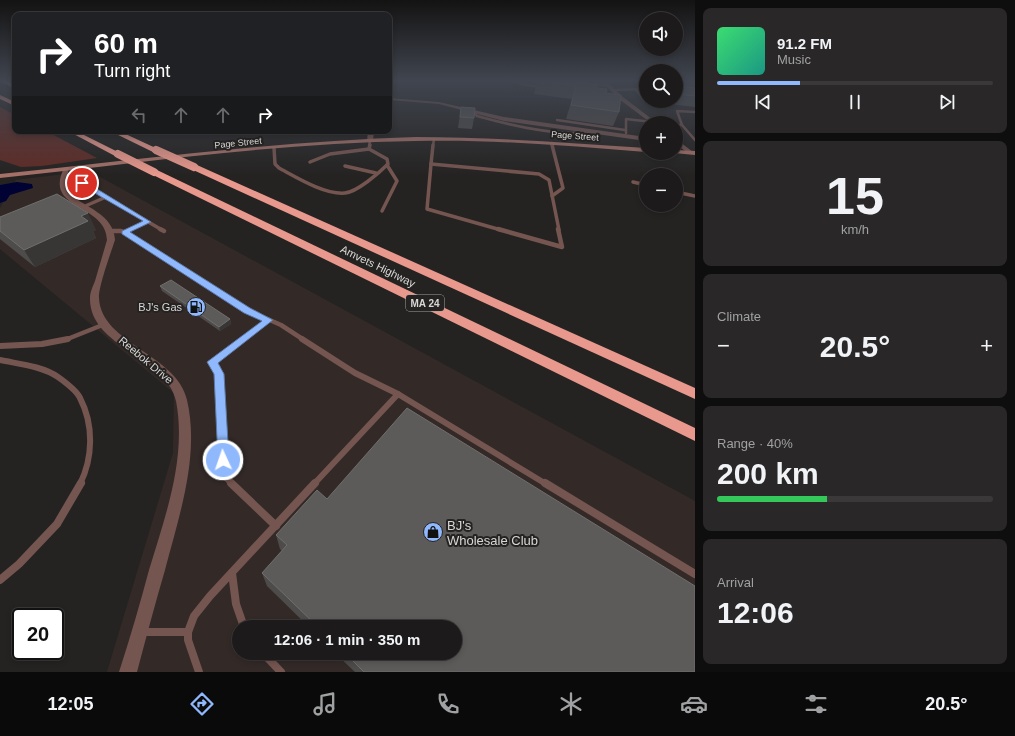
<!DOCTYPE html>
<meta charset="utf-8">
<style>
:root{--surface:#1c1a1a;--page:#292727;--text:#f1f3f6;--muted:#a0a1a2;--line:#3a3839;--accent:#8fb8fd}
body{margin:0;font-family:Arial,sans-serif;background:var(--page);color:var(--text);height:100vh;display:flex;flex-direction:column;font-size:15px;white-space:nowrap}
*{box-sizing:border-box;margin:0}
p{font-size:13px;color:var(--muted)}
.icon{flex:none;width:22px;height:22px;fill:none;stroke:currentColor;stroke-width:2;stroke-linecap:round;stroke-linejoin:round}
.map{position:relative;flex:1;overflow:hidden}
.details{display:flex;flex-direction:column;gap:8px;padding:8px;background:#0f0e0e;width:320px}
.details>*{flex:none}
.banner{position:absolute;left:12px;top:12px;width:380px;height:122px;border-radius:8px;box-shadow:0 2px 6px #0003,0 0 0 1px var(--line);background:#202124;color:#fff;overflow:hidden}
.fabs{position:absolute;left:639px;top:12px;display:grid;gap:8px}
.fabs a{display:grid;place-items:center;width:44px;height:44px;border-radius:50%;background:var(--surface);box-shadow:0 2px 6px #0003,0 0 0 1px var(--line);font-size:20px}
.speed{position:absolute;left:12px;top:608px;display:flex;gap:8px;font-size:20px;font-weight:700;text-align:center}
.speed>*{display:grid;place-content:center;width:52px;height:52px;border-radius:50%;background:var(--surface);box-shadow:0 2px 6px #0003,0 0 0 1px var(--line);line-height:1}
.speed .limit{border:2px solid #111;border-radius:6px;background:#fff;color:#111}
.pin{position:absolute;display:grid;place-items:center;width:34px;height:34px;color:#fff;margin:-17px;border:2px solid #fff;border-radius:50%;box-shadow:0 1px 4px #0007}
.me{position:absolute;width:44px;margin:-22px;rotate:357deg;stroke-linejoin:round;filter:drop-shadow(0 0 3px #0008)}
.turn{display:flex;align-items:center;gap:14px;height:84px;padding:0 16px;font-size:18px}
.turn .icon{width:52px;height:52px;stroke-width:2.5}
.turn b{display:block;font-size:28px;line-height:34px}
.lanes{display:flex;align-items:center;height:38px;padding:0 16px;background:#0003;justify-content:center;gap:20px;direction:ltr}
.lanes .off{opacity:.35}
.big{font-size:30px;font-weight:700;line-height:1.1}
.details .widget{flex:1;display:flex;flex-direction:column;justify-content:center;gap:6px;min-width:0;padding:0 14px;border-radius:8px;background:var(--page)}
.details .dial{align-items:center;gap:0}
.dial b{font-size:52px;line-height:1}
.song{display:flex;align-items:center;gap:12px}
.cover{width:48px;height:48px;border-radius:6px;background:linear-gradient(135deg,hsl(140 70% 55%),hsl(170 70% 35%))}
.played{height:4px;border-radius:2px;background:linear-gradient(90deg,var(--accent) 30%,var(--line) 30%)}
.keys{display:flex;justify-content:space-around;direction:ltr}
.heat{display:flex;justify-content:space-between;align-items:center;font-size:22px;direction:ltr}
.charge{height:6px;border-radius:3px;background:linear-gradient(90deg,#34c759 40%,var(--line) 0)}
.trip{position:absolute;left:232px;top:620px;width:230px;height:40px;border-radius:20px;background:var(--surface);box-shadow:0 2px 6px #0003,0 0 0 1px var(--line);font-weight:700;line-height:40px;text-align:center}
.tabs{display:flex;height:64px;justify-content:space-around;align-items:center;background:#0b0a0a;color:var(--muted)}
.tabs .icon{width:28px;height:28px}
.tabs .selected{color:var(--accent)}
.tabs b{font-size:18px;color:var(--text)}
main{display:flex;flex:1;min-height:0}
.map>svg:first-child{display:block}
</style>
<main>
<div class="map">
<svg width="695" height="672" viewBox="0 0 695 672">
<rect width="100%" height="100%" fill="#252322"/>
<path fill="#332a28" fill-rule="evenodd" d="M89 171 695 501V672H107L173 453 174 393 0 249V208L16 180ZM239 627H455V653H239Z"/>
<path fill="#5f2c26" d="M0 107 15 115V131H46L97 158 42 166 21 167 0 160Z"/>
<path fill="#000233" d="M17 182 32 184 33 188 10 195 6 201 0 203V185Z"/>
<g fill="none" stroke-linecap="round" stroke-linejoin="round">
<g stroke="#755550" stroke-width="2.5">
<path d="M520 81 519 83 521 84 541 87"/>
<path d="M569 81 609 86"/>
<path d="M612 90 646 89"/>
<path d="M636 90 645 101"/>
<path d="M477 112 475 114 477 116C506 124 563 138 591 131"/>
<path d="M557 120 625 130"/>
<path d="M676 125H682L677 111 695 112"/>
<path d="M682 125 695 140"/>
<path d="M626 133V119L653 122"/>
<path d="M552 143 553 146"/>
<path d="M369 146 370 141"/>
<path d="M433 146 434 139"/>
</g>
<g stroke="#755550" stroke-width="3.5">
<path d="M274 148 275 164 279 168C296 177 325 195 345 193 357 192 379 173 388 164L387 159 369 149 370 145"/>
<path d="M310 162 330 154 369 149"/>
<path d="M431 164 539 174 549 180 559 230"/>
<path d="M431 164 427 209 501 230"/>
<path d="M431 164 433 145"/>
<path d="M345 166 376 173"/>
<path d="M633 182 646 185"/>
<path d="M82 183 162 230"/>
<path d="M676 192 695 196"/>
<path d="M552 196 563 188 552 145"/>
<path d="M83 207 106 197"/>
<path d="M382 211 397 181 387 165"/>
<path d="M130 230 148 222"/>
</g>
<g stroke="#755550" stroke-width="4.5">
<path d="M160 229 164 231"/>
<path d="M498 229 562 247 558 229"/>
<path d="M111 231H121L129 234 247 310 281 325 304 340"/>
<path d="M125 232 132 229"/>
<path d="M65 340 105 324"/>
<path d="M242 340 269 320"/>
</g>
<g stroke="#755550" stroke-width="6">
<path d="M302 339 355 373 398 394"/>
<path d="M0 346 42 344 68 339"/>
<path d="M0 360C19 364 42 366 58 377 65 382 77 391 80 398 94 425 93 458 80 484"/>
<path d="M232 484 224 476 219 374 218 368 212 362 243 339"/>
<path d="M314 484 398 394 546 484"/>
</g>
<g stroke="#755550" stroke-width="8">
<path d="M231 483 276 526"/>
<path d="M545 483 695 574"/>
<path d="M232 573 236 604 244 627"/>
<path d="M0 580 19 564 57 524 81 483"/>
<path d="M141 632H186"/>
<path d="M263 653 281 672"/>
<path d="M199 672 188 640V632L194 616 210 596 315 483"/>
</g>
<g fill="#755550" fill-rule="evenodd">
<path d="M601 81H606L623 97 657 123H651L619 99Z"/>
<path d="M389 98 439 102 504 117 646 137V141L504 121 439 104 389 100Z"/>
<path d="M368 131H374L373 141 370 143 367 141Z"/>
<path d="M676 139 693 152V154H689L676 144Z"/>
<path d="M64 168 69 169 65 183 67 192C84 207 114 214 115 240 111 252 98 288 99 298 101 344 177 354 187 400 200 456 179 516 165 570 155 604 146 638 137 672H119C130 638 140 604 149 570 165 517 187 458 176 401 167 357 89 347 90 298 90 292 93 286 95 281 99 267 103 254 107 240 106 203 43 211 64 168Z"/>
</g>
<g fill="#a47068" fill-rule="evenodd">
<path d="M416 137C493 137 569 143 646 148V152C569 146 492 139 415 141 276 143 138 163 0 178V174C138 160 277 141 416 137Z"/>
<path d="M676 150 695 151V155L674 153H676Z"/>
</g>
<g fill="#e8988c" fill-rule="evenodd">
<path d="M1 81H8L15 85V89Z"/>
<path d="M0 95 15 102V106L0 99Z"/>
<path d="M68 131H76L122 154 115 156Z"/>
<path d="M110 131H119L160 150 153 152Z"/>
<path d="M191 165H197L695 388V399L191 169Z"/>
<path d="M151 170H157L695 428V441L151 174Z"/>
</g>
<g stroke="#e8988c" stroke-width="8">
<path d="M156 150 194 167"/>
<path d="M118 154 154 172"/>
</g>
</g>
<g fill="#4e4c4b">
<path d="M532 81H587V84L606 93 619 112 613 126 566 119 572 99 534 94 537 83H531Z"/>
<path d="M637 81H646V84H639Z"/>
<path d="M676 81H695V86L694 88H695V107L653 102 652 101H676Z"/>
<path d="M461 107 474 118 472 129 458 128Z"/>
<path d="M0 217 96 230 93 231 96 238 35 267 0 239Z"/>
<path d="M160 286 230 319 231 324 220 331 162 291Z"/>
<path d="M327 499 695 672H355L335 653H455V627H309L267 586 262 573 282 551 280 549 276 535Z"/>
</g>
<g fill="#383535">
<path d="M88 213 96 230 93 231 96 238 35 267 24 250 81 216Z"/>
<path d="M230 319 231 324 220 331 219 327Z"/>
</g>
<g fill="#5d5a5a" stroke="#706e6e">
<path d="M538 81H577L586 82 585 84 597 85V88L607 89 606 93 621 95 619 112 571 105 576 86Z"/>
<path d="M676 81H695V83L680 82 679 86 695 88V96L676 94Z"/>
<path d="M461 107 475 108 474 118 460 117Z"/>
<path d="M57 194 88 213 81 216 88 221 24 250 0 231V217Z"/>
<path d="M171 280 230 319 219 327 160 286Z"/>
<path d="M407 408 695 586V672H364L345 653H455V627H318L262 573 287 545 276 535 317 490 327 499Z"/>
</g>
<linearGradient id="sky" x2="0" y2="1"><stop stop-color="#141313"/><stop offset="0.46" stop-color="#40454f"/><stop offset="1" stop-color="#40454f" stop-opacity="0"/></linearGradient>
<rect width="695" height="175" fill="url(#sky)"/>
<path fill="#8fb8fd" stroke="#5d78a4" d="M79 181H84L151 222 130 232 250 308 273 320 218 363 224 374 229 460 227 464 223 466 219 464 218 460 214 374 207 362 262 321 244 313 122 234V231L143 221 79 184Z"/>
<defs>
<symbol id="fuel-disc" viewBox="-11 -11 22 22"><circle r="9.5" fill="#8fb8fd" stroke="#252322"/><path d="M-5.5-6h7V0h2V4h1.3V-2.5L3-4.5l.8-.8L6-3V5H2.5V1h-1V6h-7ZM-4.2-4.7v3.2H.2V-4.7Z" fill="#111"/></symbol>
<symbol id="shop-disc" viewBox="-11 -11 22 22"><circle r="9.5" fill="#8fb8fd" stroke="#252322"/><path d="M-5-2.5h2.3a2.7 3.5 0 0 1 5.4 0H5L5.5 6h-11ZM-1.5-2.5h3a1.5 2.3 0 0 0-3 0Z" fill="#111"/></symbol>
</defs>
<g fill-rule="evenodd">
<use href="#fuel-disc" x="185" y="296" width="22" height="22"/>
<use href="#shop-disc" x="422" y="521" width="22" height="22"/>
</g>
<g text-anchor="middle" stroke-width="4" stroke-linejoin="round" paint-order="stroke">
<g font-size="9" fill="#d8d7d6" stroke="#252322">
<text transform="translate(575 136) rotate(4)" y="3">Page Street</text>
<text transform="translate(238 143) rotate(-6)" y="3">Page Street</text>
</g>
<rect fill="#252322" stroke="#a2a1a0" stroke-width="1" x="406" y="295" width="38" height="16" rx="3"/>
<g font-size="10" font-weight="bold" fill="#d8d7d6">
<text x="425" y="307">MA 24</text>
</g>
<g font-size="11" fill="#d8d7d6" stroke="#252322">
<text transform="translate(378 266) rotate(26)" y="4">Amvets Highway</text>
<text transform="translate(146 360) rotate(40)" y="4">Reebok Drive</text>
</g>
<g font-size="11" fill="#d8d7d6" stroke="#252322" text-anchor="end">
<text x="182" y="311">BJ's Gas</text>
</g>
<g font-size="13" fill="#d8d7d6" stroke="#252322" text-anchor="start">
<text x="447" y="530">BJ's<tspan x="447" dy="15">Wholesale Club</tspan></text>
</g>
</g>
</svg>
<div class="fabs">
<a><svg class="icon" aria-label="sound" viewBox="0 0 24 24"><path d="M4 9h4l5-4v14l-5-4H4zM17 9q2 3 0 6"/></svg></a>
<a><svg class="icon" aria-label="search" viewBox="0 0 24 24"><circle cx="10" cy="10" r="6"/><path d="M15 15l6 6"/></svg></a>
<a>+</a>
<a>−</a>
</div>
<div class="speed"><div class="limit">20</div></div>
<div class="pin" style="left:82px;top:183px;background:#d93025"><svg class="icon" aria-label="arrive" viewBox="0 0 24 24"><path d="M6 21V4h12l-3 4 3 4H6"/></svg></div>
<svg class="me" style="left:223px;top:460px" viewBox="-20 -20 40 40"><circle r="17" fill="#8fb8fd" stroke="#fff" stroke-width="3"/><path d="M0-11L8 9 0 5-8 9z" fill="#fff"/></svg>
<div class="trip">12:06 · 1 min · 350 m</div>
<div class="banner">
<div class="turn"><svg class="icon" aria-label="right" viewBox="0 0 24 24"><path d="M7 20v-9h11M14 6l5 5-5 5"/></svg><div><b>60 m</b>Turn right</div></div>
<div class="lanes"><svg class="icon off" aria-label="left" viewBox="0 0 24 24"><path d="M17 20v-9H6M10 6l-5 5 5 5"/></svg><svg class="icon off" aria-label="ahead" viewBox="0 0 24 24"><path d="M12 20V5M6 11l6-6 6 6"/></svg><svg class="icon off" aria-label="ahead" viewBox="0 0 24 24"><path d="M12 20V5M6 11l6-6 6 6"/></svg><svg class="icon" aria-label="right" viewBox="0 0 24 24"><path d="M7 20v-9h11M14 6l5 5-5 5"/></svg></div>
</div>
</div>
<section class="details">
<div class="widget">
<div class="song"><i class="cover"></i><div><b>91.2 FM</b><p>Music</p></div></div>
<div class="played"></div>
<div class="keys"><svg class="icon" aria-label="previous" viewBox="0 0 24 24"><path d="M18 5L8 12l10 7zM5 5v14"/></svg><svg class="icon" aria-label="pause" viewBox="0 0 24 24"><path d="M8 5v14M16 5v14"/></svg><svg class="icon" aria-label="next" viewBox="0 0 24 24"><path d="M6 5l10 7-10 7zM19 5v14"/></svg></div>
</div>
<div class="widget dial"><b>15</b><p>km/h</p></div>
<div class="widget"><p>Climate</p>
<div class="heat"><a>−</a><b class="big">20.5°</b><a>+</a></div>
</div>
<div class="widget"><p>Range · 40%</p><b class="big">200 km</b><div class="charge"></div></div>
<div class="widget"><p>Arrival</p><b class="big">12:06</b></div>
</section>
</main>
<nav class="tabs">
<b>12:05</b>
<svg class="icon selected" aria-label="directions" viewBox="0 0 24 24"><path d="M12 3l9 9-9 9-9-9zM9 14v-3h6M13 9l2 2-2 2"/></svg>
<svg class="icon" aria-label="music" viewBox="0 0 24 24"><path d="M9 18V5l10-2v13"/><circle cx="6" cy="18" r="3"/><circle cx="16" cy="16" r="3"/></svg>
<svg class="icon" aria-label="phone" viewBox="0 0 24 24"><path d="M5 4h4l2 5-3 2q2 4 5 5l2-3 5 2v4C11 20 4 13 5 4z"/></svg>
<svg class="icon" aria-label="climate" viewBox="0 0 24 24"><path d="M12 3v18M4 7l16 10M4 17L20 7"/></svg>
<svg class="icon" aria-label="car" viewBox="0 0 24 24"><path d="M5 17H2v-5l4-1 3-4h7l3 4 3 1v5h-3M9 17h6M6 11h13"/><circle cx="7" cy="17" r="2"/><circle cx="17" cy="17" r="2"/></svg>
<svg class="icon" aria-label="filters" viewBox="0 0 24 24"><path d="M4 7h16M4 17h16"/><circle cx="9" cy="7" r="2"/><circle cx="15" cy="17" r="2"/></svg>
<b>20.5°</b>
</nav>
